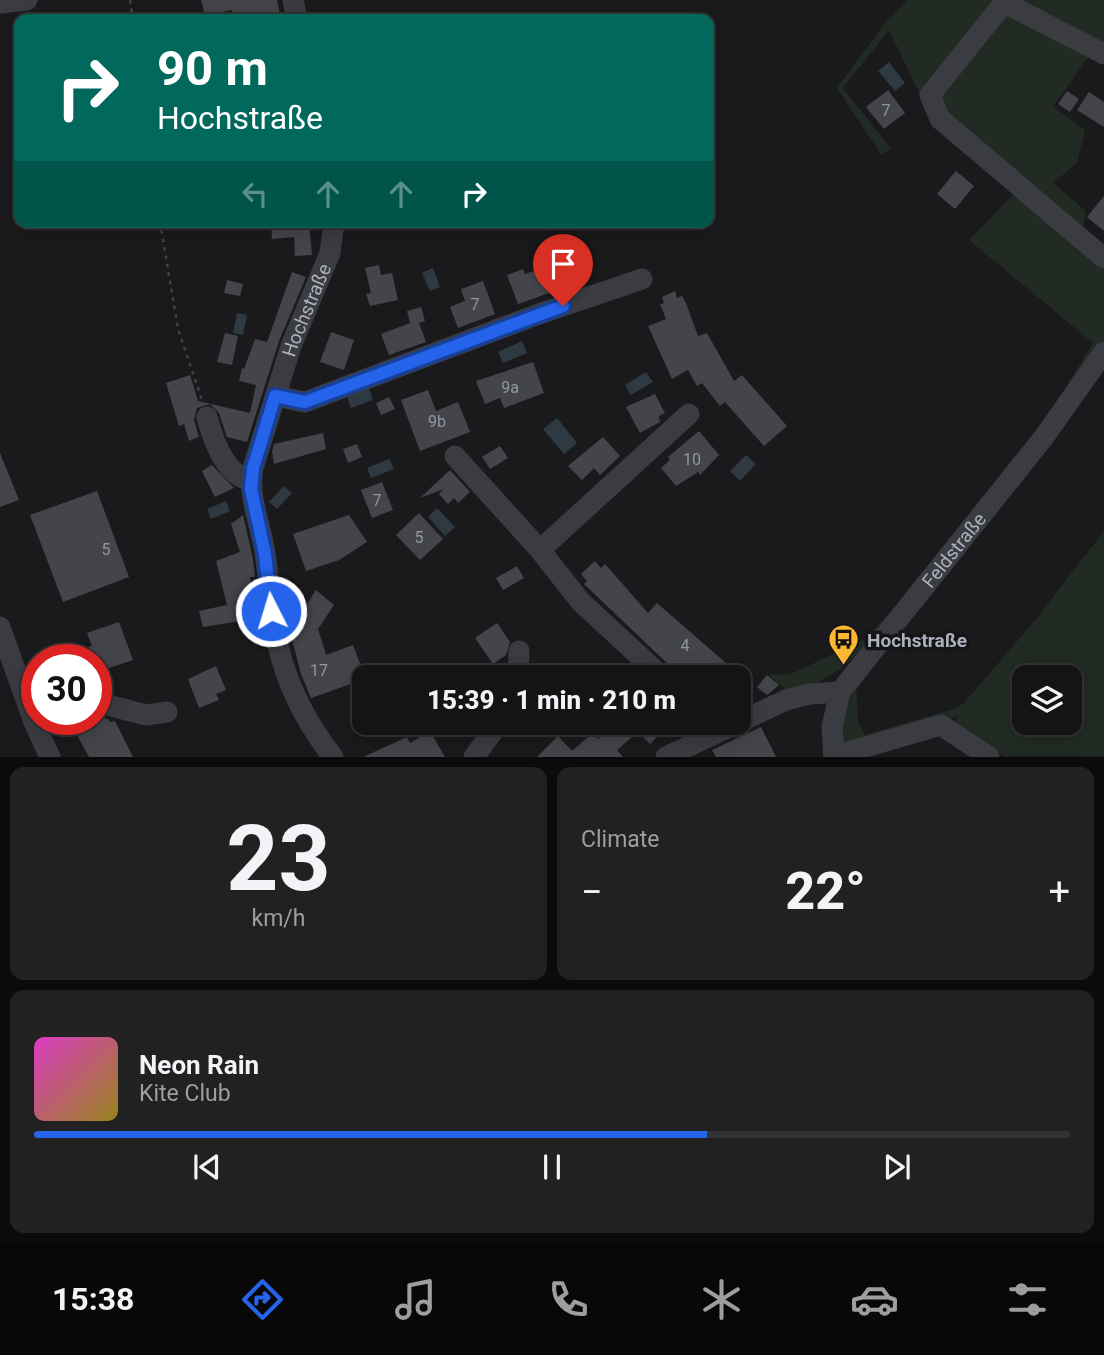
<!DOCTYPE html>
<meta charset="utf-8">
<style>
:root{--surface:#141415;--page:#212122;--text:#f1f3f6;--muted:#9d9ea0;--line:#333334;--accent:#2563eb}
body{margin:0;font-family:Roboto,sans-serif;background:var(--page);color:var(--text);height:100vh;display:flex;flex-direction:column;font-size:26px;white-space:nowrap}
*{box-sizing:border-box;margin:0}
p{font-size:23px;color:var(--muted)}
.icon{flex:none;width:38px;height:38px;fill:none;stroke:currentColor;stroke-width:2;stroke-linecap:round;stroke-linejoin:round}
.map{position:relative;height:757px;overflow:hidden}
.panel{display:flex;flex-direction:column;gap:10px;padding:10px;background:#0b0b0c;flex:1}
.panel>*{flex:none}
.hud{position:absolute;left:14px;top:14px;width:700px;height:214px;border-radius:14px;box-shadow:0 4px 18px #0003,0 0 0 2px var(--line);background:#00695c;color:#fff;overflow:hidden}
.tools{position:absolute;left:1012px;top:665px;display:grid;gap:14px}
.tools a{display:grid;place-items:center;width:70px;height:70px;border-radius:14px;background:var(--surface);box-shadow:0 4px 18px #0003,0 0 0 2px var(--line);font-size:35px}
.speed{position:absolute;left:21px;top:644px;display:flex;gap:14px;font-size:35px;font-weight:700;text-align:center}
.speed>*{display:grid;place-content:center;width:91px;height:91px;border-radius:50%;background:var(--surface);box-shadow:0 4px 18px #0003,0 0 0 2px var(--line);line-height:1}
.speed .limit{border:10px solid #d22;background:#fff;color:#111}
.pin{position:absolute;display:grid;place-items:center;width:60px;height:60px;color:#fff;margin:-72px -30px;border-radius:50% 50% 50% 0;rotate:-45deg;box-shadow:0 0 7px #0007}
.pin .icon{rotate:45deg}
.me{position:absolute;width:77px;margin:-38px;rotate:355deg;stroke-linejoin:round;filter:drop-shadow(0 0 5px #0008)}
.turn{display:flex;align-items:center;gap:24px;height:147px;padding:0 28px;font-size:32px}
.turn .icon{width:91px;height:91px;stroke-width:2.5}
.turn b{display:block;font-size:49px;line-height:60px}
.lanes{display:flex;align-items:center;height:66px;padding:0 28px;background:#0003;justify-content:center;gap:35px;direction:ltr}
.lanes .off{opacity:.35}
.big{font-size:52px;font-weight:800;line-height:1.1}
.panel .card{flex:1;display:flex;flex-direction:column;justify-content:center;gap:10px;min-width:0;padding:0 24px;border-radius:14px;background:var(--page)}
.panel .dial{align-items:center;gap:0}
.dial b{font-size:91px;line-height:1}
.song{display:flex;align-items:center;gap:21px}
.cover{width:84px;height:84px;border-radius:10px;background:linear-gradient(135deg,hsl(310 70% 55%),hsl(50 70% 35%))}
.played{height:7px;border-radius:4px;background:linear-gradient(90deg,var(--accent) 65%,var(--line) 65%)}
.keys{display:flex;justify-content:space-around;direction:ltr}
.heat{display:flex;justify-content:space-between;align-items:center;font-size:38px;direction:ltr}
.panel .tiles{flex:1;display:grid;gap:10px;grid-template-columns:1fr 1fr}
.card:last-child{grid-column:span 2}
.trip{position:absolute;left:352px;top:665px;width:399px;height:70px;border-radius:14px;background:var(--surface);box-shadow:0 4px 18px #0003,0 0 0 2px var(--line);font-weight:800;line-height:70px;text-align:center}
.dock{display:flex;height:112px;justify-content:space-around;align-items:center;background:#080808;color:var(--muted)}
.dock .icon{width:49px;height:49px}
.dock .active{color:var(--accent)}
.dock b{font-size:32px;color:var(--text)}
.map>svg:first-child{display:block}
</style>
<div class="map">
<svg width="1104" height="757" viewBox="0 0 1104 757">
<rect width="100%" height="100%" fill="#1a1a1c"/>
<g fill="#212b23" fill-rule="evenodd">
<path d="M908 0H998L920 95 889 30 843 88 891 149 881 154 837 88 887 20Z"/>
<path d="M1023 0H1104V46L1096 44Z"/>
<path d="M1017 13 1089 56 1053 107 1085 130 1077 163 1053 183 1086 211 1083 228 942 108 941 90 1002 17Z"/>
<path d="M1014 194 1104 268V342L1039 431 1093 343 969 240Z"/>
<path d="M1104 531V756H1004L954 726 958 716 854 747 843 745C840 722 846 705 856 685L858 722 865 735 954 709 964 703 1031 625ZM1024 677H1069V723H1024Z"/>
<path d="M897 605C865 647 843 678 789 693L769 675 791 674 865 639Z"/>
</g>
<g fill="#2f3942">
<path d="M889 62 905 83 895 91 878 71Z"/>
<path d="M433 268 440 287 430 291 422 273Z"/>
<path d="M237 313 247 315 243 335 233 333Z"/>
<path d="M522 341 527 353 503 363 498 352Z"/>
<path d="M646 372 653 382 631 395 625 385Z"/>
<path d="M369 388 373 400 351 408 347 397Z"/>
<path d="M557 418 577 443 564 454 543 429Z"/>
<path d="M746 455 756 464 740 481 730 471Z"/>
<path d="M389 459 394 469 371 478 367 468Z"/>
<path d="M284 486 292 493 277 509 269 502Z"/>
<path d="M226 501 230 511 211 519 207 509Z"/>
<path d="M437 508 455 527 445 536 428 517Z"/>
</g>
<g fill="#44454a">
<path d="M201 0H277L281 19H234L232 10 205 15Z"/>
<path d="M888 90 905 113 884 129 866 107Z"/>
<path d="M1067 91 1079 99 1070 112 1058 104Z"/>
<path d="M1089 92 1104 102V127L1077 110Z"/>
<path d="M956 171 974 186 955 209 937 194Z"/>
<path d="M1104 196V231L1087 217Z"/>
<path d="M271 222H309L312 255 295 256 294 237 272 239Z"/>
<path d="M379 265 381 275 392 273 398 300 370 306 366 294 371 293 365 268Z"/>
<path d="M523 269 525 274 540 269 549 293 518 304 507 275Z"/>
<path d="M292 272 306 277 279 341 247 442 227 437 219 413 210 404 197 408 194 420 199 437 189 441 184 424 179 426 166 383 190 375 198 401 250 413 256 385 239 381 242 368 244 369 255 339 267 342Z"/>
<path d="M227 280 243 284 240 296 224 293Z"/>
<path d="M483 281 495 314 458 328 450 307 465 301 461 289Z"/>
<path d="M675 291 677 298 682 296 686 303 698 336 707 333 734 381 742 375 787 426 764 446 725 402 720 406 702 383 697 386 688 370 672 379 648 326 666 319 660 304 664 303 662 297Z"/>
<path d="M421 307 425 321 419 323 426 342 389 355 381 334 410 323 407 311Z"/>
<path d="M331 332 354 340 344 370 320 362Z"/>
<path d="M225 333 238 336 232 365 217 362Z"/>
<path d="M533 362 544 393 504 408 500 398 485 404 476 381Z"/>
<path d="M428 390 436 411 458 402 470 432 420 451 401 400Z"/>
<path d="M655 394 665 413 659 416 660 422 640 433 626 407Z"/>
<path d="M389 397 395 409 381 415 376 403Z"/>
<path d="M699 431 719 455 700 475 698 472 676 486 661 468 670 460 668 457Z"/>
<path d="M323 433 326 449 274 464 272 452 274 444Z"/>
<path d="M603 437 620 456 600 475 594 468 582 480 568 466Z"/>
<path d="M357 444 362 457 348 463 343 449Z"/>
<path d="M500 446 508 458 490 469 482 457Z"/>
<path d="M0 453 19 500 0 507Z"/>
<path d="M212 465 234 488 215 497 202 471Z"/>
<path d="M450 470 470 492 458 503 454 498 448 504 439 494 444 489 420 498Z"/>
<path d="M382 482 393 510 372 518 361 490Z"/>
<path d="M97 491 129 577 63 602 30 515Z"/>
<path d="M419 513 443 539 420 560 396 535Z"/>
<path d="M243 515 253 559 255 577H250L259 618 203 627 199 611 227 605 216 561 240 552 231 524Z"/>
<path d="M349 515 367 542 339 560 306 571 293 534Z"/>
<path d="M595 561 601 568 605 564 648 613 657 603 742 677H675L671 667 584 584 587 581 581 574Z"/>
<path d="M517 566 524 578 503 590 496 578Z"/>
<path d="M316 590 334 605 318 629 326 655 353 645 364 674V715H361L351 684 311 698 301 674 286 617 301 613Z"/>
<path d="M119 622 133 660 97 672 96 660H93L88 647 92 646 87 633Z"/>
<path d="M497 623 510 642 506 655 493 664 475 638Z"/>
<path d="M216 666 226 690 216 694 219 700 199 708 188 679Z"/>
<path d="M767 675 779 685 767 695 757 687Z"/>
<path d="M96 716 108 719 110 722 115 721 133 757H89L68 719H96Z"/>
<path d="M617 723H671L650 744 638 732 617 750 623 757H537L558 736 572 751 593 733 598 739Z"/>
<path d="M761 727 776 757H716L712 750Z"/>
<path d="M430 731 445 757H363L407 737 410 743Z"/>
</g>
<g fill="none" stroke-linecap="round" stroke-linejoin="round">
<g stroke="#414349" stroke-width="2.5" stroke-dasharray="3.5 5" stroke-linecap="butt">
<path d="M130 0 133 19"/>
<path d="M160 222 178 329 202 400"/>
</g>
<g stroke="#3b3c42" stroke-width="21">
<path d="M293 0 297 19"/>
<path d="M0 3 27 0"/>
<path d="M1104 54 1007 4 999 9 930 95 940 119 1104 258"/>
<path d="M275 396 305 402 536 315 642 279"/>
<path d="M207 417C213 440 225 475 251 481"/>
<path d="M455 456 540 550"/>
<path d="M0 627 34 722 50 757"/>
<path d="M518 677 519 651"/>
<path d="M662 677 580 601 540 550 689 414"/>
<path d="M96 702 146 715 167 712"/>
<path d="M834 756 941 725 989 757"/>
<path id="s1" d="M333 757C303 719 282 674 274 626 269 600 269 573 264 547 259 520 248 496 253 468L291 346 330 253 334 222"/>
<path d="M474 757 499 723"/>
<path d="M666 757 786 700 810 694 840 692"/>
<path id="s2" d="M834 757 832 727 840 692 1044 437 1104 352"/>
</g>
</g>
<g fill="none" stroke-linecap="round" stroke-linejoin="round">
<defs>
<path id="route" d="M271 611 265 554 251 489 253 468 275 396 305 402 563 306"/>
</defs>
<use href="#route" stroke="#184099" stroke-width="18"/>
<use href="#route" stroke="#2563eb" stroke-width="12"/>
</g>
<defs>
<symbol id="bus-pin" viewBox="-11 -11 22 30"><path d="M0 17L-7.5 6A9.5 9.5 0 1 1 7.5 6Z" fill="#fcb732" stroke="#151518"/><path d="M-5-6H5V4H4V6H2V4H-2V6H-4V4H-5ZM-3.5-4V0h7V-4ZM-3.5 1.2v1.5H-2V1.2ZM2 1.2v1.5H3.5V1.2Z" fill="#111"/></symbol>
</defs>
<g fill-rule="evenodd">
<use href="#bus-pin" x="826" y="622" width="35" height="47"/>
</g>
<g text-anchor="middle" stroke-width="7" stroke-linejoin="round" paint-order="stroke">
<g font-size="16" fill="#9296a0">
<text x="886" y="116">7</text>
<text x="475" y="310">7</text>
<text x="510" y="393">9a</text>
<text x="437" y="427">9b</text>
<text x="692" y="465">10</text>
<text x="377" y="506">7</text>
<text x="419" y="543">5</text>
<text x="106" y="555">5</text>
<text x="685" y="651">4</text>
<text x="319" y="676">17</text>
</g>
<g font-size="19" fill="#acb1bd" stroke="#151518">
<text dy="7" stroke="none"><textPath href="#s1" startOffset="472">Hochstraße</textPath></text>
<text dy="7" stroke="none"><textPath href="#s2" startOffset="248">Feldstraße</textPath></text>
</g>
<g font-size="19" font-weight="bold" fill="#acb1bd" stroke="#151518" text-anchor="start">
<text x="867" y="647">Hochstraße</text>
</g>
</g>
</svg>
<div class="tools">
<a><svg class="icon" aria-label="layers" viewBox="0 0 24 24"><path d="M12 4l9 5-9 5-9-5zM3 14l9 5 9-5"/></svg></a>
</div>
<div class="speed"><div class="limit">30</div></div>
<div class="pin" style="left:563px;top:306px;background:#d93025"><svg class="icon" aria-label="arrive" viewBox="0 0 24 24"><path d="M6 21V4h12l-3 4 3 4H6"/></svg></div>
<svg class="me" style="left:271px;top:611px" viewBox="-20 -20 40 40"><circle r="17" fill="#2563eb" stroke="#fff" stroke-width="3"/><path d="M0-11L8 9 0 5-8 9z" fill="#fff"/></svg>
<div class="trip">15:39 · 1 min · 210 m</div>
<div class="hud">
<div class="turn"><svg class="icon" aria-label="right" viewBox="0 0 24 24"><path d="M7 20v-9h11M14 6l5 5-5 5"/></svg><div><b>90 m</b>Hochstraße</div></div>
<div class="lanes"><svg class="icon off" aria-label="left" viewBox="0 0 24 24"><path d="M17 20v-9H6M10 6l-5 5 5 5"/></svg><svg class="icon off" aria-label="ahead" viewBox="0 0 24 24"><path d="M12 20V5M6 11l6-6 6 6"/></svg><svg class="icon off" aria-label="ahead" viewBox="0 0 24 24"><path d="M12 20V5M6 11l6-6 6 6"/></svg><svg class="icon" aria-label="right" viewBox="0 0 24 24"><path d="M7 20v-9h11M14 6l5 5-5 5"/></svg></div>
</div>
</div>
<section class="panel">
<div class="tiles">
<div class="card dial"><b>23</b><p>km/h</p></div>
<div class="card"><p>Climate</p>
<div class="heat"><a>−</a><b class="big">22°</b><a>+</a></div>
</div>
<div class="card">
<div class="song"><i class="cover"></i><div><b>Neon Rain</b><p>Kite Club</p></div></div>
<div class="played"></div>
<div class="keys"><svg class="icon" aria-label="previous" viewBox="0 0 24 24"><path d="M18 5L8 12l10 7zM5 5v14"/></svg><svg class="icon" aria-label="pause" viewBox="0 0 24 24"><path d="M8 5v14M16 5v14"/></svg><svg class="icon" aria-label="next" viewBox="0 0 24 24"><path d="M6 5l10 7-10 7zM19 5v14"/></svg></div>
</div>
</div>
</section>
<nav class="dock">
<b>15:38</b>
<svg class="icon active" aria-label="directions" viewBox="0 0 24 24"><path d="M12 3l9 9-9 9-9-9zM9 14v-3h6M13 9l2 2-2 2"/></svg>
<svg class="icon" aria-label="music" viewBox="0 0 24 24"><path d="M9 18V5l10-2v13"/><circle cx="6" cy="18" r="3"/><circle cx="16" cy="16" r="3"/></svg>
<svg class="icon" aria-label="phone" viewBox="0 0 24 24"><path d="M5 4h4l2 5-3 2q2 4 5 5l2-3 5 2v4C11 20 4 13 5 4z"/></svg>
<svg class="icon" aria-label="climate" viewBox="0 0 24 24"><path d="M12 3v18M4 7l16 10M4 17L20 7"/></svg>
<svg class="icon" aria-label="car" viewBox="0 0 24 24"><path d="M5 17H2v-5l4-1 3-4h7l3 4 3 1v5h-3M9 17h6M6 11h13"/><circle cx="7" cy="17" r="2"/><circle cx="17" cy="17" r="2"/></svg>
<svg class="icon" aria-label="filters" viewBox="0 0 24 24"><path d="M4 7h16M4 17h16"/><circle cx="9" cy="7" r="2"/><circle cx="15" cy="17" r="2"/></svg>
</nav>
